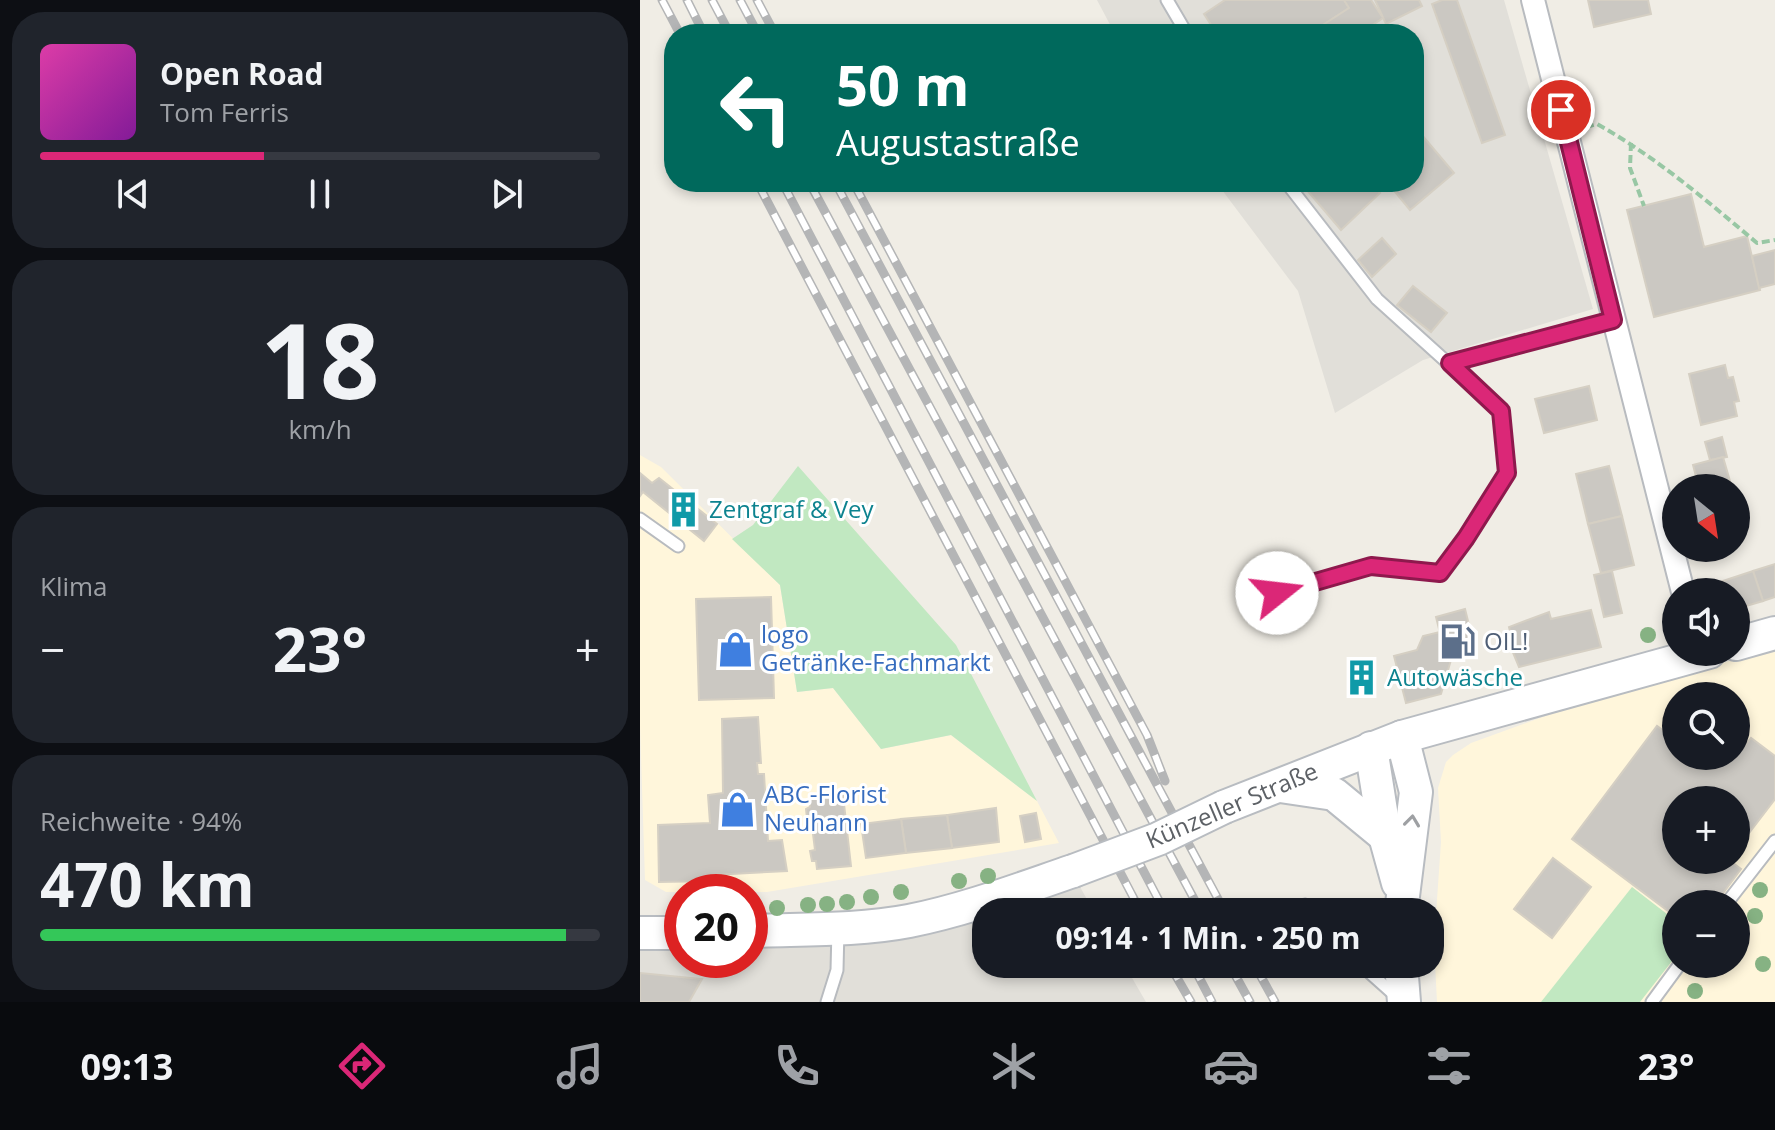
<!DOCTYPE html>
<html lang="de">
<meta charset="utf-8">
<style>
:root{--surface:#171b24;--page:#20242c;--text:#f1f3f6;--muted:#9ea1a6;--line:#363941;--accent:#db2777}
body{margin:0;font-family:"Open Sans",sans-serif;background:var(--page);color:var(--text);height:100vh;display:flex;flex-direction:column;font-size:30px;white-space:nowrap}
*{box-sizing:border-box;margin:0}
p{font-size:26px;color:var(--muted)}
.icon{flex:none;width:44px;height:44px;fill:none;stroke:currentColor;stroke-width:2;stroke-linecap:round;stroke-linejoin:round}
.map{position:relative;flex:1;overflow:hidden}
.panel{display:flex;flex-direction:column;gap:12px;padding:12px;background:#0d0f14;width:640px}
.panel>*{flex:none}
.banner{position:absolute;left:24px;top:24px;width:760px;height:168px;border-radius:32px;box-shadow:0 4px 12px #0003;background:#00695c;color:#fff;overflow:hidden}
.needle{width:52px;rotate:150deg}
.fabs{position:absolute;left:1022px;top:474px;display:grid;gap:16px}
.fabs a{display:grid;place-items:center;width:88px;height:88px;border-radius:50%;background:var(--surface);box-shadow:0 4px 12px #0003;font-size:40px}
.speed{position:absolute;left:24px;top:874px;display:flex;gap:16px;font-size:40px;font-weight:700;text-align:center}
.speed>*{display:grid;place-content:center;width:104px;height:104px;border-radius:50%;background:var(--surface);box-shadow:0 4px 12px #0003;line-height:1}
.speed .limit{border:12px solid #d22;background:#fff;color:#111}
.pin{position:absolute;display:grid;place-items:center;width:68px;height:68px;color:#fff;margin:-34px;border:4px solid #fff;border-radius:50%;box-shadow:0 2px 8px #0007}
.me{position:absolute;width:88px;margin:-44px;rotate:74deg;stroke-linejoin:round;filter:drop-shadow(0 0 6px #0008)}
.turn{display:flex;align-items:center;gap:28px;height:168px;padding:0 40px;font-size:36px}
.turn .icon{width:104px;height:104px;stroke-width:2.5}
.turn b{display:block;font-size:56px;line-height:68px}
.big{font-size:60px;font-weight:700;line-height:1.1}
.panel .card{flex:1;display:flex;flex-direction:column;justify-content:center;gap:12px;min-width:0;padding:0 28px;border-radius:32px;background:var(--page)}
.panel .dial{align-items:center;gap:0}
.dial b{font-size:104px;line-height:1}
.song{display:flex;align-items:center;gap:24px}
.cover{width:96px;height:96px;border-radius:12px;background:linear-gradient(135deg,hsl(320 70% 55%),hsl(290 70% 35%))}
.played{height:8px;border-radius:4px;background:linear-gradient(90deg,var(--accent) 40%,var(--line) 40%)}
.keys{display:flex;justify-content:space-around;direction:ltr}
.heat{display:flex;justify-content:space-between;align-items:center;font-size:44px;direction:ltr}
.charge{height:12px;border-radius:6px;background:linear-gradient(90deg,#34c759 94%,var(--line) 0)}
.trip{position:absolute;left:332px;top:898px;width:472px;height:80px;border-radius:32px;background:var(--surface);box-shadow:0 4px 12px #0003;font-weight:700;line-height:80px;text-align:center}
.dock{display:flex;height:128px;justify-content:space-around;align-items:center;background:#090b0e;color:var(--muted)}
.dock .icon{width:56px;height:56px}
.dock .current{color:var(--accent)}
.dock b{font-size:36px;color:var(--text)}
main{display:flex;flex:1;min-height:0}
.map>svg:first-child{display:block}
</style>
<main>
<section class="panel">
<div class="card">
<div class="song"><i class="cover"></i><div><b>Open Road</b><p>Tom Ferris</p></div></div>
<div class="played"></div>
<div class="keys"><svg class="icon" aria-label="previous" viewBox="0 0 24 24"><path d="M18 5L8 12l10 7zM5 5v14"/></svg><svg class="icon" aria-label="pause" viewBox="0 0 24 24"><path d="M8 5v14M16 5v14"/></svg><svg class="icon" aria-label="next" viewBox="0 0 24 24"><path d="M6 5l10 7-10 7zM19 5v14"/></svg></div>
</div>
<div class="card dial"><b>18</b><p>km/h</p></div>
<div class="card"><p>Klima</p>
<div class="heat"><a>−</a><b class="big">23°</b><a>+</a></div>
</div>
<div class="card"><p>Reichweite · 94%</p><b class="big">470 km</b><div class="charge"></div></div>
</section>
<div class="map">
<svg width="1135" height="1002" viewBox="0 0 1135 1002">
<rect width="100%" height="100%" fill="#f0ede5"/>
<g fill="#fff6db" fill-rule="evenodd">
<path d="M0 455 21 467 140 585 157 692 193 688 241 749 311 735 397 801 419 843 127 892H26L5 880 0 725Z"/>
<path d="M1135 648V1002H797L794 943 801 842 798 788 806 762 813 755 831 743 936 705ZM1036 696H1096V756H1036ZM1036 800H1096V860H1036ZM1036 904H1096V964H1036Z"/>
</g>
<g fill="#e1dfd9">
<path d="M457 0H864L953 309 783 360 695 413 658 291 576 182H774V34H475Z"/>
<path d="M434 876 454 912H346V964H484L506 1002H0V933H42V960H110V931L149 930Z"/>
</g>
<g fill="#c1e8c1">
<path d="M158 466 316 645 397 801 311 735 241 749 193 688 157 692 140 585 92 539 113 525Z"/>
<path d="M992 887 1036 921V956L1000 1002H901Z"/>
</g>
<g fill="#cbc8c2" stroke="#d5cfc3" stroke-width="2">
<path d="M585 0H704L709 8 669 34H577L564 14Z"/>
<path d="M704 0H731L743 18 719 34H669L709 8Z"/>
<path d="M735 0H779L782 6 746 24Z"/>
<path d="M802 0H817L865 135 842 143 792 4Z"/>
<path d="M948 0H1008L1011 14 954 27Z"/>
<path d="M781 134 814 173 770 210 747 182H774V140Z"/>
<path d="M660 182H731L740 193 701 230Z"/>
<path d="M1051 194 1064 247 1107 236 1120 290 1014 317 987 210Z"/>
<path d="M742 238 756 254 732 277 718 260Z"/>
<path d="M1135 250V284L1119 288 1112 256Z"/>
<path d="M773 286 807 313 791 332 757 305Z"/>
<path d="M1085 365 1088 378 1093 377 1099 401 1094 402 1097 416 1061 425 1049 374Z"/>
<path d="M949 386 957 420 904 433 895 399Z"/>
<path d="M1082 437 1087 457 1070 460 1065 442Z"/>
<path d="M1083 457 1092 488H1059L1053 465Z"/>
<path d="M969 466 982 516 948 524 936 474Z"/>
<path d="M0 473 12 483 19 478 77 524 64 541 3 492 0 496Z"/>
<path d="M982 516 994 565 961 573 948 524Z"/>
<path d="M1135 564V597L1123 601 1113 571Z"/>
<path d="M972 571 982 613 964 617 954 575Z"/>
<path d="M1113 571 1123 601 1096 609V592H1083L1080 582Z"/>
<path d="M131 597 134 698 59 700 56 599Z"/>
<path d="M825 609 836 653 807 661 796 617Z"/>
<path d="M951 610 961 647 879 667 869 643 872 639 869 627 909 612 911 619Z"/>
<path d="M800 632 807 661 811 660 801 694 766 703 754 656 777 650 783 636Z"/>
<path d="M731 662 730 693H712L713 663Z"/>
<path d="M1036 715V756H1057L1065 762 1070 756H1096V742L1103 748 1111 738 1135 756V799L1096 850V800H1036V860H1089L1101 869 1075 904H1036V917L932 839 1017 726 1024 731Z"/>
<path d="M118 717 121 763H117L118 774H124L128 841 142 840 147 871 72 875V881L19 882 18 825 70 823 68 795 83 793 82 719Z"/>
<path d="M203 795 211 866 177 869 176 861H172L170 851 175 850 171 818H167L166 809 170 807 169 799Z"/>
<path d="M356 808 359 842 312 848 307 815Z"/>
<path d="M396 813 401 839 385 842 380 816Z"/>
<path d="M307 815 312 848 266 853 261 819Z"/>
<path d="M261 819 266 853 226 858 221 824Z"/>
<path d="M913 858 951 887 912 938 874 909Z"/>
<path d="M0 973 62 979 49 1002H0Z"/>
</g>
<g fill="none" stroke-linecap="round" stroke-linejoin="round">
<defs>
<g id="service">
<path d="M527 0 547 34"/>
<path d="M810 363 973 320"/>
<path d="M0 519 38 546"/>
<path d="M637 593 731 566 800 573 826 538 867 473 861 411 737 299 646 182"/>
<path d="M1086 904 1135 841"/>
<path d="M665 905 671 912"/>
<path d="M720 964 757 997"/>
<path d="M187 1002 197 970 198 929"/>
<path d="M1012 1002 1040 964"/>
</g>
<path id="minor" d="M893 0 1043 592"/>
<g id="secondary">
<path d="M1096 644 1135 633"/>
<path d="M731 748 745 836 758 883"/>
<path d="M640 786 694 794 745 836"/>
<path d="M584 807 762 737 1069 652"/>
<path d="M761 912 776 792 762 737"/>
<path d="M110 931C163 929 217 931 269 921 325 910 380 889 433 871"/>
<path d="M0 933H42"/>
<path d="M761 964 764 1002"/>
</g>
</defs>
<use href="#service" stroke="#b8bbbf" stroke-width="15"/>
<use href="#minor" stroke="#b8bbbf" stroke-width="26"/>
<use href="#secondary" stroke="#b8bcc1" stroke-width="36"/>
<g stroke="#98c7a4" stroke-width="4" stroke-dasharray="8 4" stroke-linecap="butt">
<path d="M946 127 957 124C1016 157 1066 200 1117 243L1135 240"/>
<path d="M991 143 990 168 1004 206"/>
</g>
<use href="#service" stroke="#fff" stroke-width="11"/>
<use href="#minor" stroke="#fff" stroke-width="22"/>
<use href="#secondary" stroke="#fff" stroke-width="32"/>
<defs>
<g id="rail">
<path d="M22 0 40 34"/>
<path d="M47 0 64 34"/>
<path d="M72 0 90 34"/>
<path d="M100 0 118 34"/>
<path d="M117 0 135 34"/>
<path d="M117 182 501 912"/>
<path d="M142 182 525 912"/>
<path d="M169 182 561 912"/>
<path d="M195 182 585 912"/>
<path d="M213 182 507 735 525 781"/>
<path d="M529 964 551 1002"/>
<path d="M552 964 572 1002"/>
<path d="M589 964 610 1002"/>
<path d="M614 964 635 1002"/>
</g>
</defs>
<use href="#rail" stroke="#b4b5b6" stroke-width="9"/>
<use href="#rail" stroke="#fff" stroke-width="6" stroke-dasharray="18" stroke-linecap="butt"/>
<defs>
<path id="secondary-bridge" d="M433 871 518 839 584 807"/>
</defs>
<use href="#secondary-bridge" stroke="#b8bcc1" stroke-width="36" stroke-linecap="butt"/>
<use href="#secondary-bridge" stroke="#fff" stroke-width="32"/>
</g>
<g fill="#86b283">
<circle cx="1008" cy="635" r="8"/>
<circle cx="828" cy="680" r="8"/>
<circle cx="348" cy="876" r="8"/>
<circle cx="319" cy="881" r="8"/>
<circle cx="1120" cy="890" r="8"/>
<circle cx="261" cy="892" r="8"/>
<circle cx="231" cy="897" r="8"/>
<circle cx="207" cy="902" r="8"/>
<circle cx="187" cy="904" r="8"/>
<circle cx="168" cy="905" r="8"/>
<circle cx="137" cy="908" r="8"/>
<circle cx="1115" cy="916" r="8"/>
<circle cx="1123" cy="964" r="8"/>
<circle cx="1055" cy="991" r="8"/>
</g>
<defs><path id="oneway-chevron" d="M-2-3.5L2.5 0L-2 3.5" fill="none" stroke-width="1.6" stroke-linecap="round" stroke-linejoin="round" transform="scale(2)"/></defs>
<use stroke="#9ea0a3" href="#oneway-chevron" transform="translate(772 821) rotate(-83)"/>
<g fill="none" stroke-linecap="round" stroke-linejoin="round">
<defs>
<path id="route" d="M637 593 731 566 800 573 826 538 867 473 861 411 810 363 973 320 921 110"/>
</defs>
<use href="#route" stroke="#8e194d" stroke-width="20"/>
<use href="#route" stroke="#db2777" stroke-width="14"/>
</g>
<defs>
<symbol id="building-bare" viewBox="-9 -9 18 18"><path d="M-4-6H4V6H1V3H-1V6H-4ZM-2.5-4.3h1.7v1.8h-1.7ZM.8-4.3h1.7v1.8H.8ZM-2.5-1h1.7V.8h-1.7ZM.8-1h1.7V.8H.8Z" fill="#0f9aa8" stroke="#fff" stroke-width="2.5" paint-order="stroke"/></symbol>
<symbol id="fuel-bare" viewBox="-9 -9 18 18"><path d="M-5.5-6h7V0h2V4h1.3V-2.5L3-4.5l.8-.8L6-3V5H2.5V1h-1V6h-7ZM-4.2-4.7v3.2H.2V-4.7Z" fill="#5c6f8a" stroke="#fff" stroke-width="2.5" paint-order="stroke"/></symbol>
<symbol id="shop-bare" viewBox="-9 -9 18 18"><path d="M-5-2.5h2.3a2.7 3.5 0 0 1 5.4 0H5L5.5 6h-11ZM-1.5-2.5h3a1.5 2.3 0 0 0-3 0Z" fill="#3f7fe0" stroke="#fff" stroke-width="2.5" paint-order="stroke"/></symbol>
</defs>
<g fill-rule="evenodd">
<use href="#building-bare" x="18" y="484" width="51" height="51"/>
<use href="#fuel-bare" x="792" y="616" width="51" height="51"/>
<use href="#shop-bare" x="70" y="624" width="51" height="51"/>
<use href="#building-bare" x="696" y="652" width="51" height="51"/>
<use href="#shop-bare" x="72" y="784" width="51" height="51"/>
</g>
<g text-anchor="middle" stroke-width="6" stroke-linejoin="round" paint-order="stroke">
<g font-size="24" fill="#0d838f" stroke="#fff" text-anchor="start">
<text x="69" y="518">Zentgraf &amp; Vey</text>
<text x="747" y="686">Autowäsche</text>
</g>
<g font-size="24" fill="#366cbe" stroke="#fff" text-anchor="start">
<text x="121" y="643">logo<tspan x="121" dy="28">Getränke-Fachmarkt</tspan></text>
<text x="124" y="803">ABC-Florist<tspan x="124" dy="28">Neuhann</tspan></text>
</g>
<g font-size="24" fill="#4e5e75" stroke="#fff" text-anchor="start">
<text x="844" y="650">OIL!</text>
</g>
<g font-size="24" fill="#5d6166" stroke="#fff">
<text transform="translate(592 806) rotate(-23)" y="8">Künzeller Straße</text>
</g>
</g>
</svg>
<div class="fabs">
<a><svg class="needle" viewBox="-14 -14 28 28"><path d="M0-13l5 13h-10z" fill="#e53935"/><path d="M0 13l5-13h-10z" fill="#9ea1a6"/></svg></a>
<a><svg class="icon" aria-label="sound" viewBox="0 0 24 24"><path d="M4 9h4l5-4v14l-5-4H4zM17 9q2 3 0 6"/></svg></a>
<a><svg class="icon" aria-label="search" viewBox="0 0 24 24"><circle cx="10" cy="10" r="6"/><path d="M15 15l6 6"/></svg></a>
<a>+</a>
<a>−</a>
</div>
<div class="speed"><div class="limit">20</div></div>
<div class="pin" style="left:921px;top:110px;background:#d93025"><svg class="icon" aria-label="arrive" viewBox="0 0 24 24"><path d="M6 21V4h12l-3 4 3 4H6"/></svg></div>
<svg class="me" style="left:637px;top:593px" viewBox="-20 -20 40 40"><circle r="19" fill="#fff"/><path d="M0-13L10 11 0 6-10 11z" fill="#db2777"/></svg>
<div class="trip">09:14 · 1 Min. · 250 m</div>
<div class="banner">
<div class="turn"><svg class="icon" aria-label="left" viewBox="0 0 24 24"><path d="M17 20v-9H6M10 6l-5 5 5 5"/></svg><div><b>50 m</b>Augustastraße</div></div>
</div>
</div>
</main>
<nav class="dock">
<b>09:13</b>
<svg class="icon current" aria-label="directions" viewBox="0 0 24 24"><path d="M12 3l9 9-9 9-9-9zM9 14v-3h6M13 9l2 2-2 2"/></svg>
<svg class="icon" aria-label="music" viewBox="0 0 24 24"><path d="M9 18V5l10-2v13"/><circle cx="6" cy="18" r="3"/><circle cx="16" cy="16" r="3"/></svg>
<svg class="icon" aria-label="phone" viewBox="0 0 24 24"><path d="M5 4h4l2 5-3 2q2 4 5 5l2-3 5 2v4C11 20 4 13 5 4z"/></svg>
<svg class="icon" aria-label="climate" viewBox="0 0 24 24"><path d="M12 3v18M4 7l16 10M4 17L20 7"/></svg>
<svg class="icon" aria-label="car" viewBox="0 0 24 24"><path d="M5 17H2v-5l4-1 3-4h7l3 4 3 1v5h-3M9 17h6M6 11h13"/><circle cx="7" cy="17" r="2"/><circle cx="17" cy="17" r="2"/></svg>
<svg class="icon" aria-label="filters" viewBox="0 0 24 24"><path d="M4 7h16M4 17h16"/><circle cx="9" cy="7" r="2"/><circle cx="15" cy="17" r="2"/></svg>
<b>23°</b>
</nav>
